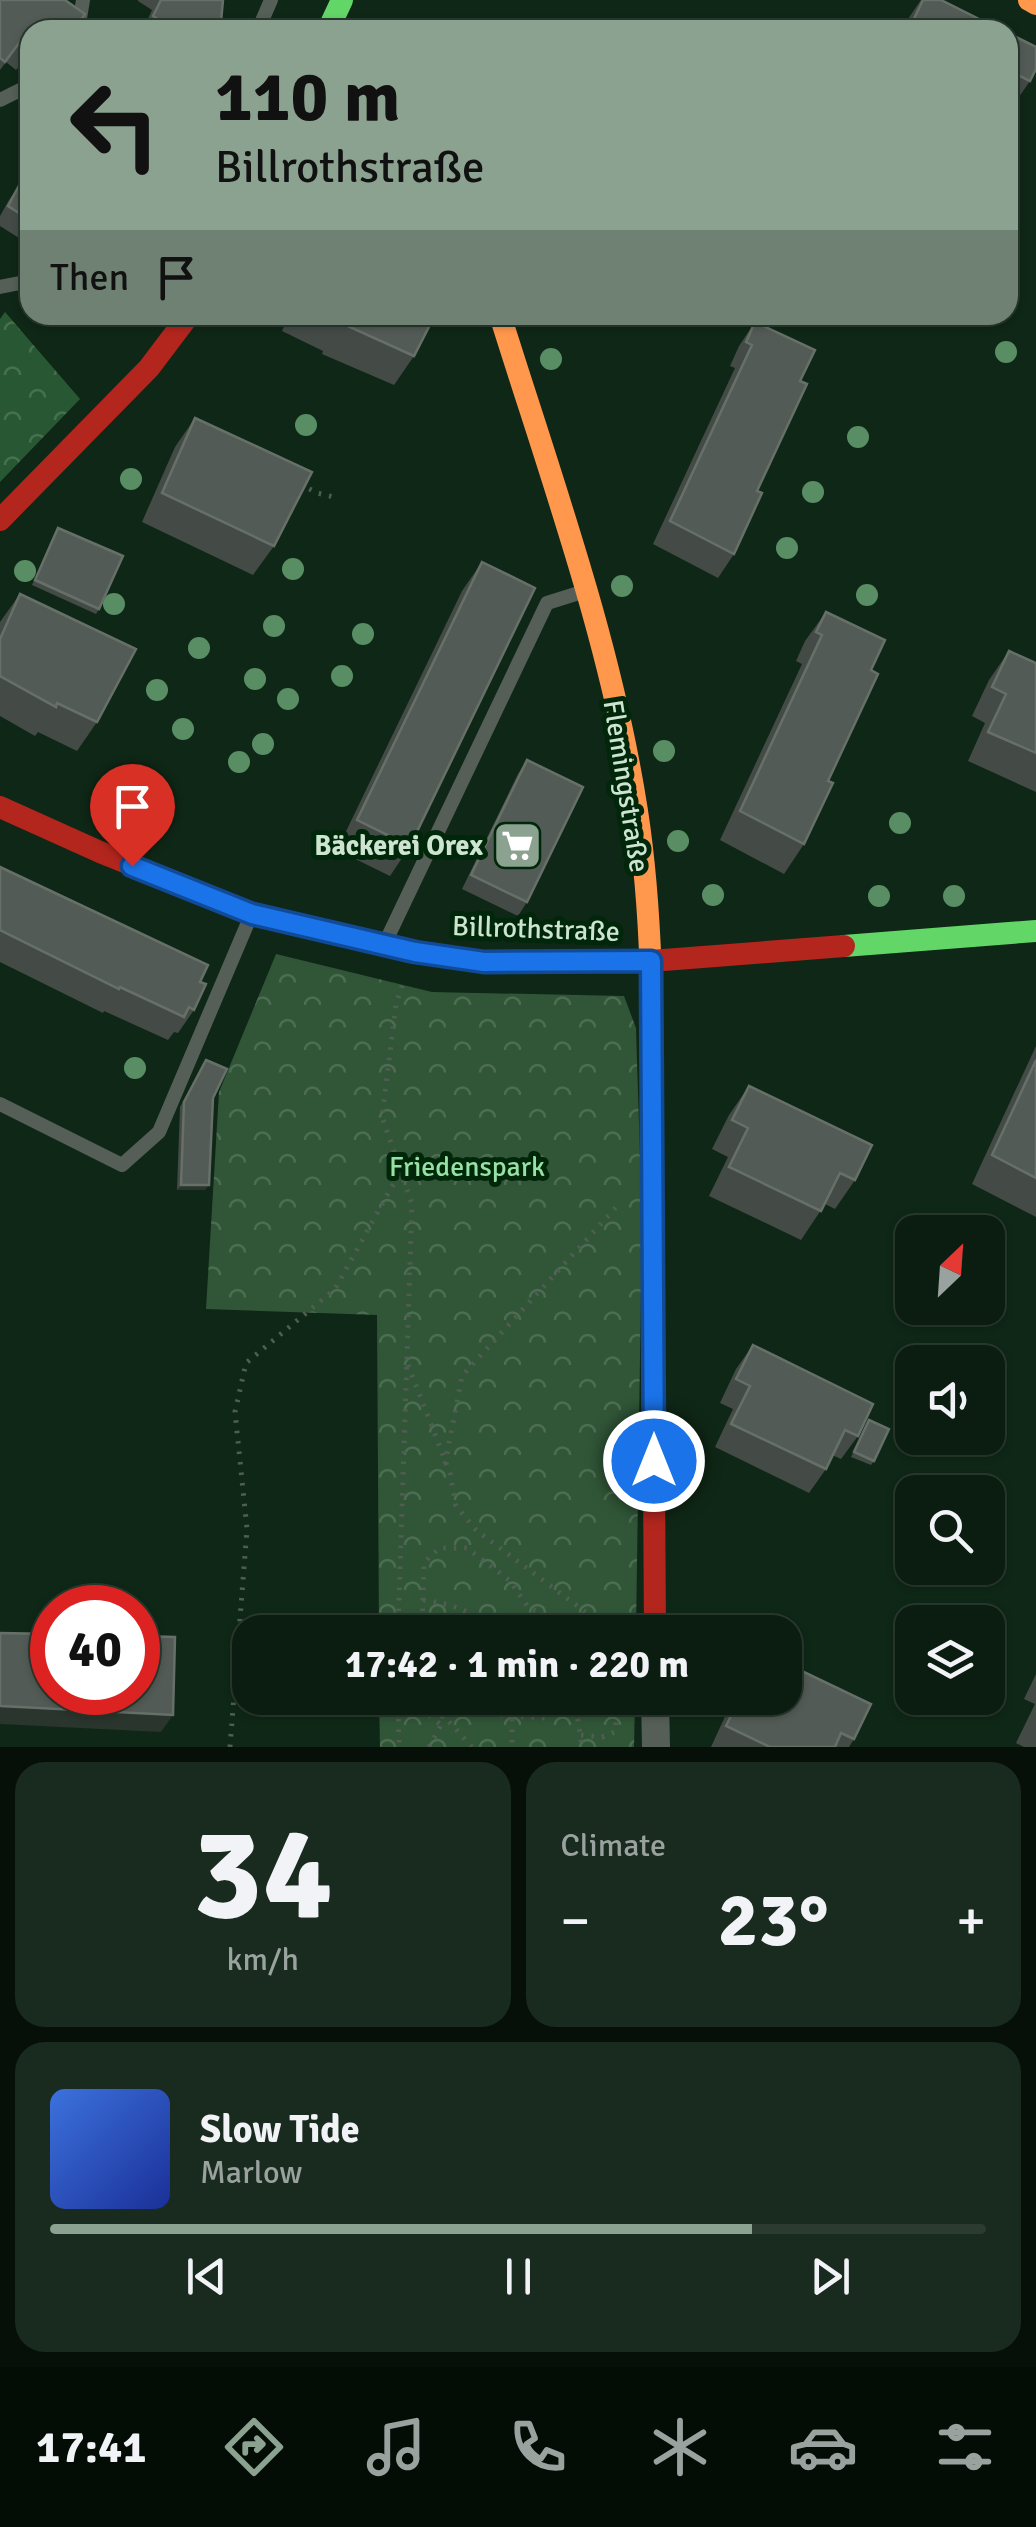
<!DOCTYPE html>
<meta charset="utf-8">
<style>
:root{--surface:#0b1d10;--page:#192a1e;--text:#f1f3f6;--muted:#9aa29f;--line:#2b3b30;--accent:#8aa28f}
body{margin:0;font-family:Signika,sans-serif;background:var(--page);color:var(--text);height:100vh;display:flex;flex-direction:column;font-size:38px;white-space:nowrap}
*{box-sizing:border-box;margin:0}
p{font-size:32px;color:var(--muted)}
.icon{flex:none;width:55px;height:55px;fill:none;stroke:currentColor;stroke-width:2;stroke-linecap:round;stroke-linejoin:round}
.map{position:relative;height:1747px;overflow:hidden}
.side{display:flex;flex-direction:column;gap:15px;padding:15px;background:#061009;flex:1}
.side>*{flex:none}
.top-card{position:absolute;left:20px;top:20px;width:998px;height:305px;border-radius:30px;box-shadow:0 2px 8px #0004,0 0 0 2px var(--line);background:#8aa28f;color:#111;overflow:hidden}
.needle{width:65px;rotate:25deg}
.controls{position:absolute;left:895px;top:1215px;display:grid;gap:20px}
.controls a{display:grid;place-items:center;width:110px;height:110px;border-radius:20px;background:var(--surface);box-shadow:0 2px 8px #0004,0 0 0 2px var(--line);font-size:50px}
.speed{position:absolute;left:30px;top:1585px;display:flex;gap:20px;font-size:50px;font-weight:700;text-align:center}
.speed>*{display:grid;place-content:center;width:130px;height:130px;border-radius:50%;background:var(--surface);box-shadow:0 2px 8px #0004,0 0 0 2px var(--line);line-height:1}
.speed .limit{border:15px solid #d22;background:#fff;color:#111}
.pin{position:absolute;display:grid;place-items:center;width:85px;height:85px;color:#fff;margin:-102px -42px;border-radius:50% 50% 50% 0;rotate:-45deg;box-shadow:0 0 10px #0007}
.pin .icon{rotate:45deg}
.me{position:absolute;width:110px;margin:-55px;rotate:0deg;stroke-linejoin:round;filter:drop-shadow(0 0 8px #0008)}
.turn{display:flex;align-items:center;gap:35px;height:210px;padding:0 30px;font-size:45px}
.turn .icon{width:130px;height:130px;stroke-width:2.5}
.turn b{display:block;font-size:70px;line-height:85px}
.then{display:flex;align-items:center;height:95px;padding:0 30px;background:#0003;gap:20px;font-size:38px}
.big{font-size:75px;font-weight:800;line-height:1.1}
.side .tile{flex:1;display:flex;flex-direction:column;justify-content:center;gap:15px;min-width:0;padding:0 35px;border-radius:30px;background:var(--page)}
.side .dial{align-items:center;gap:0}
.dial b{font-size:130px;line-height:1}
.song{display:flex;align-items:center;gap:30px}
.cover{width:120px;height:120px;border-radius:15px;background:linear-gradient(135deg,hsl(220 70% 55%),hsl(230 70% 35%))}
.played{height:10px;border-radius:5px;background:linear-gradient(90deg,var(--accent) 75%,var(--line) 75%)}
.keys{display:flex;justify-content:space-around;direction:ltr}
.heat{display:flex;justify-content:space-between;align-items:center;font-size:55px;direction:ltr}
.side .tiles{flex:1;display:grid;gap:15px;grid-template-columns:1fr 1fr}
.tile:last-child{grid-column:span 2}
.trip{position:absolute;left:232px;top:1615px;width:570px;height:100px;border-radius:30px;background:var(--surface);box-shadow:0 2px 8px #0004,0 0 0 2px var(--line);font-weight:800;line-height:100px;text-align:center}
.tabs{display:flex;height:160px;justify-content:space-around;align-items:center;background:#040c06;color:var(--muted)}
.tabs .icon{width:70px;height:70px}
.tabs .selected{color:var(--accent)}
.tabs b{font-size:45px;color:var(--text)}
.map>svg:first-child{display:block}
</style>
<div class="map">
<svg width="1036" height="1747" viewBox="0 0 1036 1747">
<defs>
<pattern id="forest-crowns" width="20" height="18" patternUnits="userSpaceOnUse" patternTransform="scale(2.5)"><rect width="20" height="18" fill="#285833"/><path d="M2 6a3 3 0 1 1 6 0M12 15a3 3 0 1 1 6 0" fill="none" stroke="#467050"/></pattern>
<pattern id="park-crowns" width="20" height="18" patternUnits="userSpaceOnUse" patternTransform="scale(2.5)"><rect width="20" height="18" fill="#305537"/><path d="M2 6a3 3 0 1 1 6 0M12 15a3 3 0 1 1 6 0" fill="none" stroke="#4d6d53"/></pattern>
</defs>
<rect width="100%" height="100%" fill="#0f2716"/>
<path fill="url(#forest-crowns)" d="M5 312 80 399 0 482V319Z"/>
<g fill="url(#park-crowns)">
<path d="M276 954 432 992 624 996 636 1028 642 1221 636 1632H379L377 1315 206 1309 219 1092Z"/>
<path d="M379 1698H635L634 1747H380Z"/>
</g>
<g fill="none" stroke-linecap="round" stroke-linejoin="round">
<g stroke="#505d53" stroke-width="5" stroke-dasharray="2.5 8" stroke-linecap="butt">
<path d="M300 484 317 493 334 497"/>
<path d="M408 1365 450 1473 456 1506 476 1530 612 1632"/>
<path d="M445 1464 462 1376 619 1204"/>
<path d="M423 1600C452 1604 474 1611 494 1632"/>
<path d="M398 1632 412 1204 382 1117 396 1004 403 983"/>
<path d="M422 1632 424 1563 439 1548H467L509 1580 529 1608 552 1618"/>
<path d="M540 1632C548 1617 560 1613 577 1618L588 1632"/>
<path d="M398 1698 399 1747"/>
<path d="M422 1698 421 1708 441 1725"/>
<path d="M492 1698 491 1706 500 1715 545 1718 571 1698"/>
<path d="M512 1698V1747"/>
<path d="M570 1700 576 1708 582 1747"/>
<path d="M442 1714 472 1747"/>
<path d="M581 1735 602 1737 615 1732 618 1698"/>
<path d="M230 1747 247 1529 235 1412 246 1363 335 1289 400 1172"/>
<path d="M429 1747 441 1725 445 1698"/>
</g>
<g stroke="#555f57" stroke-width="14">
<path d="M78 30 83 0"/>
<path d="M258 30 271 0"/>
<path d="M0 100 30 85"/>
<path d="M0 287 30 281"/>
<path d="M385 943 547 603 582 592"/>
<path d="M0 1104 122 1165 159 1132 252 913"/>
</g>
<path stroke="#555f57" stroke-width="28" d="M655 1698 656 1747"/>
<g stroke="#63d668" stroke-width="22">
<path d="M328 30 342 0"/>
<path d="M844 946 1036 931"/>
</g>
<g stroke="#ff974d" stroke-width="22">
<path d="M1029 0 1036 4"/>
<path d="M500 315C551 478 611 642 637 811 655 929 652 1049 652 1167"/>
</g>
<g stroke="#b3261e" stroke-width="22">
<path d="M0 520 149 368 189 315"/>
<path d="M0 807 100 852 252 913 415 951 484 962 651 961 844 946"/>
<path d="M652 1167 655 1632"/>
</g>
</g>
<g fill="#598e64">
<circle cx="1006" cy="352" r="11"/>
<circle cx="551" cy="359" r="11"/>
<circle cx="306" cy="425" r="11"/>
<circle cx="858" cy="437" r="11"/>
<circle cx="131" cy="479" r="11"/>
<circle cx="813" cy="492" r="11"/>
<circle cx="787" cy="548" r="11"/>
<circle cx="293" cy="569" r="11"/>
<circle cx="25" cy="571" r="11"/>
<circle cx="622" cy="586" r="11"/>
<circle cx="867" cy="595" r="11"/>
<circle cx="114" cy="604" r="11"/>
<circle cx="274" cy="626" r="11"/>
<circle cx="363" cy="634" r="11"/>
<circle cx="199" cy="648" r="11"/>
<circle cx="342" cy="676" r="11"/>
<circle cx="255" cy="679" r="11"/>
<circle cx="157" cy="690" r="11"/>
<circle cx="288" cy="699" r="11"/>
<circle cx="183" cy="729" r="11"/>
<circle cx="263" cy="744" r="11"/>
<circle cx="664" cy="751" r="11"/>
<circle cx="239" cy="762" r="11"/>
<circle cx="900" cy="823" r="11"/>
<circle cx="678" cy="841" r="11"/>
<circle cx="713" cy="895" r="11"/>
<circle cx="879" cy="896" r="11"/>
<circle cx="954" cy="896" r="11"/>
<circle cx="135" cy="1068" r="11"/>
</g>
<g fill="#444b47">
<path d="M0 0H65L74 30H30V58L27 56 16 70 6 62 0 70Z"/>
<path d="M138 0H223L221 22 234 30H143L152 10 138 1Z"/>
<path d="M921 0H941L1001 30H903L910 16Z"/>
<path d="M1008 33 1030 81 1014 104 1008 101Z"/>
<path d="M30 179V245L0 226V216L9 200 21 182 27 184Z"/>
<path d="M289 315H435L414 356 394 385 322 354 323 351 282 331Z"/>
<path d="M755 322 800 381 757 491 734 554 718 578 653 544 735 368 730 366 739 346Z"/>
<path d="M195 418 274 546 253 575 142 522 175 447Z"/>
<path d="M58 528 99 609 96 614 32 585Z"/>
<path d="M482 562 410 846 390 876 337 850 462 591Z"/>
<path d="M20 594 97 722 77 751 38 732 35 736 0 716V622Z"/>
<path d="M826 612 871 670 804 844 784 874 720 840 802 664 796 661 805 641Z"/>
<path d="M1009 651 1036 663V792L968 761 985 723 972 716 989 680Z"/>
<path d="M527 760V902L518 916 462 889 518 774Z"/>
<path d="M0 867 200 982 194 1010 178 1033 174 1032 168 1040 104 1011 103 1013 0 962Z"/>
<path d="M1036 1046V1217L972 1184Z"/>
<path d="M203 1064 213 1098 205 1190H177L180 1107Z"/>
<path d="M749 1086 855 1180 835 1209 825 1204 801 1240 709 1196 728 1157 712 1149 729 1115Z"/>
<path d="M753 1345 858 1436 841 1459 832 1455 826 1469 809 1493 715 1447 733 1409 720 1403 736 1369Z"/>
<path d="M869 1420 874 1461 871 1465 851 1457Z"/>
<path d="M1036 1674V1747H1024L1016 1743 1035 1704 1024 1699Z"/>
<path d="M721 1698H785L854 1739 849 1747H711L728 1710 717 1705Z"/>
</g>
<g fill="#29352d">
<path d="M181 1185H209L205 1190H177Z"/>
<path d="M0 1706 173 1715 161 1732 0 1724Z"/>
</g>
<g fill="#535b56" stroke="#667069" stroke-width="2.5">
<path d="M0 0H65L85 14 74 30 67 25 63 30H30V45L22 39 5 62 0 58Z"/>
<path d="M161 0H223L221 22 234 30H154L159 20 153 16Z"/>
<path d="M923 0H941L1001 30H917L910 27Z"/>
<path d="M1008 33 1036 47V69L1030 81 1016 74 1008 91Z"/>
<path d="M21 182 29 184 30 183V220L8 206Z"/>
<path d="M329 315H435L414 356 343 324 344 322Z"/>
<path d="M755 322 815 350 800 381 807 384 757 491 762 493 734 554 670 521 752 345 746 342Z"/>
<path d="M195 418 312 472 274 546 162 493Z"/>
<path d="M58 528 123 556 99 609 35 580Z"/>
<path d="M482 562 535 588 410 846 357 820Z"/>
<path d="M20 594 136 649 97 722 57 703 56 707 0 676V639Z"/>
<path d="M826 612 885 640 871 670 878 674 828 781 833 783 804 844 740 811 822 635 816 632Z"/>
<path d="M1009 651 1036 663V753L988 732 1006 694 992 687Z"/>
<path d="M527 760 583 787 527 902 471 875Z"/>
<path d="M0 867 208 965 200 982 206 984 194 1010 189 1007 184 1017 120 987 119 989 0 930Z"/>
<path d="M206 1060 227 1069 213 1098 209 1185H181L184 1102Z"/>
<path d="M1036 1060V1178L992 1155Z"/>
<path d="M749 1086 872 1145 855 1180 840 1173 821 1211 729 1167 748 1128 732 1120Z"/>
<path d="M753 1345 873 1404 858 1436 845 1430 826 1469 731 1424 750 1386 736 1379Z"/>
<path d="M869 1420 889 1429 874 1461 854 1452Z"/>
<path d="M0 1633 52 1634V1692H138V1636L175 1637 173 1715 0 1706Z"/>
<path d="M785 1663 871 1704 854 1739 841 1733 835 1747H770L726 1726 740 1698H785Z"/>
</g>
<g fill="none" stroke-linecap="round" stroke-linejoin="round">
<defs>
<path id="route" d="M132 866 252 914 415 952 484 962 651 961 654 1461"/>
</defs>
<use href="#route" stroke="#114b97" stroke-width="25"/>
<use href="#route" stroke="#1a73e8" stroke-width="18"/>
</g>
<defs>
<symbol id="supermarket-square" viewBox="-11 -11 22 22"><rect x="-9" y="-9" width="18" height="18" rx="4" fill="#8aa28f" stroke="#002709"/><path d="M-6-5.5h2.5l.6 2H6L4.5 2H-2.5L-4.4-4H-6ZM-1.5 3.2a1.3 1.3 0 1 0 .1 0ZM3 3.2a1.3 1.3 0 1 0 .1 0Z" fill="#fff"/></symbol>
</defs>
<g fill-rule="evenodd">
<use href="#supermarket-square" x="490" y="818" width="55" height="55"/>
</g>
<g text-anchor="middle" stroke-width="10" stroke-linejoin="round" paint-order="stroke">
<g font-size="28" fill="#cde4d0" stroke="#002709">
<text transform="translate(627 786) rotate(81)" y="10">Flemingstraße</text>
<text transform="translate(536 928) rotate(2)" y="10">Billrothstraße</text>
</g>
<g font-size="28" font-weight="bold" fill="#cde4d0" stroke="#002709" text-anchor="end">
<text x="483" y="855">Bäckerei Orex</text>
</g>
<g font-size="28" fill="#96e2a4" stroke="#002709">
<text x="467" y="1176">Friedenspark</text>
</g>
</g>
</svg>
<div class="controls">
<a><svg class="needle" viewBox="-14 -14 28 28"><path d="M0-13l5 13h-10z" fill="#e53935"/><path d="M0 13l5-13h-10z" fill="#9aa29f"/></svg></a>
<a><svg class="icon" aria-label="sound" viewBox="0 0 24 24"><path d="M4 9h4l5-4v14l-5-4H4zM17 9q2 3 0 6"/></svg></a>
<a><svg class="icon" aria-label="search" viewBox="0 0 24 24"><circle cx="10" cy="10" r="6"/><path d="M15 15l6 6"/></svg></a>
<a><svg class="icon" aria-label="layers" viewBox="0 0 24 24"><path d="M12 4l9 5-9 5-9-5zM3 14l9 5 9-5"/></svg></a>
</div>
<div class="speed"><div class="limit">40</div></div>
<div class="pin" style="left:132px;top:866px;background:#d93025"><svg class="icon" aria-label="arrive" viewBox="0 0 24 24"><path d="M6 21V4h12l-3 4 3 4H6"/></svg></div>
<svg class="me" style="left:654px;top:1461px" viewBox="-20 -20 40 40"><circle r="17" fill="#1a73e8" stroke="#fff" stroke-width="3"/><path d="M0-11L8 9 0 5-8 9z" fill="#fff"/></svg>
<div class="trip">17:42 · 1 min · 220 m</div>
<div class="top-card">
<div class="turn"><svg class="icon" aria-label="left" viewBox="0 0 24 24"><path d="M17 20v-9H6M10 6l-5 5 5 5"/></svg><div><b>110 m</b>Billrothstraße</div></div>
<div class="then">Then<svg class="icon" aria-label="arrive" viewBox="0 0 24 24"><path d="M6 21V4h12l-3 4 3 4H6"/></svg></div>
</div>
</div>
<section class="side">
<div class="tiles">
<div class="tile dial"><b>34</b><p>km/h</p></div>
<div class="tile"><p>Climate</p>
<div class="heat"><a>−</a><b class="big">23°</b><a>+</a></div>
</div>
<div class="tile">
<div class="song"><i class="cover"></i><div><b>Slow Tide</b><p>Marlow</p></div></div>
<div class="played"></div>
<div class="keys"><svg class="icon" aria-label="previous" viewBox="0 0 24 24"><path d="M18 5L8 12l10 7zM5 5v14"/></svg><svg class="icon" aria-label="pause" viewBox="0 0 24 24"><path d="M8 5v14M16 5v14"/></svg><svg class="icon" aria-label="next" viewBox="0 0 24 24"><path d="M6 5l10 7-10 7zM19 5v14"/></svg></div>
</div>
</div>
</section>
<nav class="tabs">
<b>17:41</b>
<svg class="icon selected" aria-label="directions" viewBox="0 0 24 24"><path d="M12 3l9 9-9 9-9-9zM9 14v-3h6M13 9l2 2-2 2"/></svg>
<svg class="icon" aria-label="music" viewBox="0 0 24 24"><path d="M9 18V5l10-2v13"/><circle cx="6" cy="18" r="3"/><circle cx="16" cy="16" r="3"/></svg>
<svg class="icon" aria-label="phone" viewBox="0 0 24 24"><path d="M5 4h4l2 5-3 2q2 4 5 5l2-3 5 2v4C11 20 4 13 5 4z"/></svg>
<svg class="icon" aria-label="climate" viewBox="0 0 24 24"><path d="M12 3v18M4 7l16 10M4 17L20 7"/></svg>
<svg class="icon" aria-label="car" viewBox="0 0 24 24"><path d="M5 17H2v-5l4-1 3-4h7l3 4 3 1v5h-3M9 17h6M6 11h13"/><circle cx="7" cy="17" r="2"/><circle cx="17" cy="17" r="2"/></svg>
<svg class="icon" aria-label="filters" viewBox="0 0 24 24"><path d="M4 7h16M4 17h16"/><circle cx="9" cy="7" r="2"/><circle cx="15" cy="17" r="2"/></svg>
</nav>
